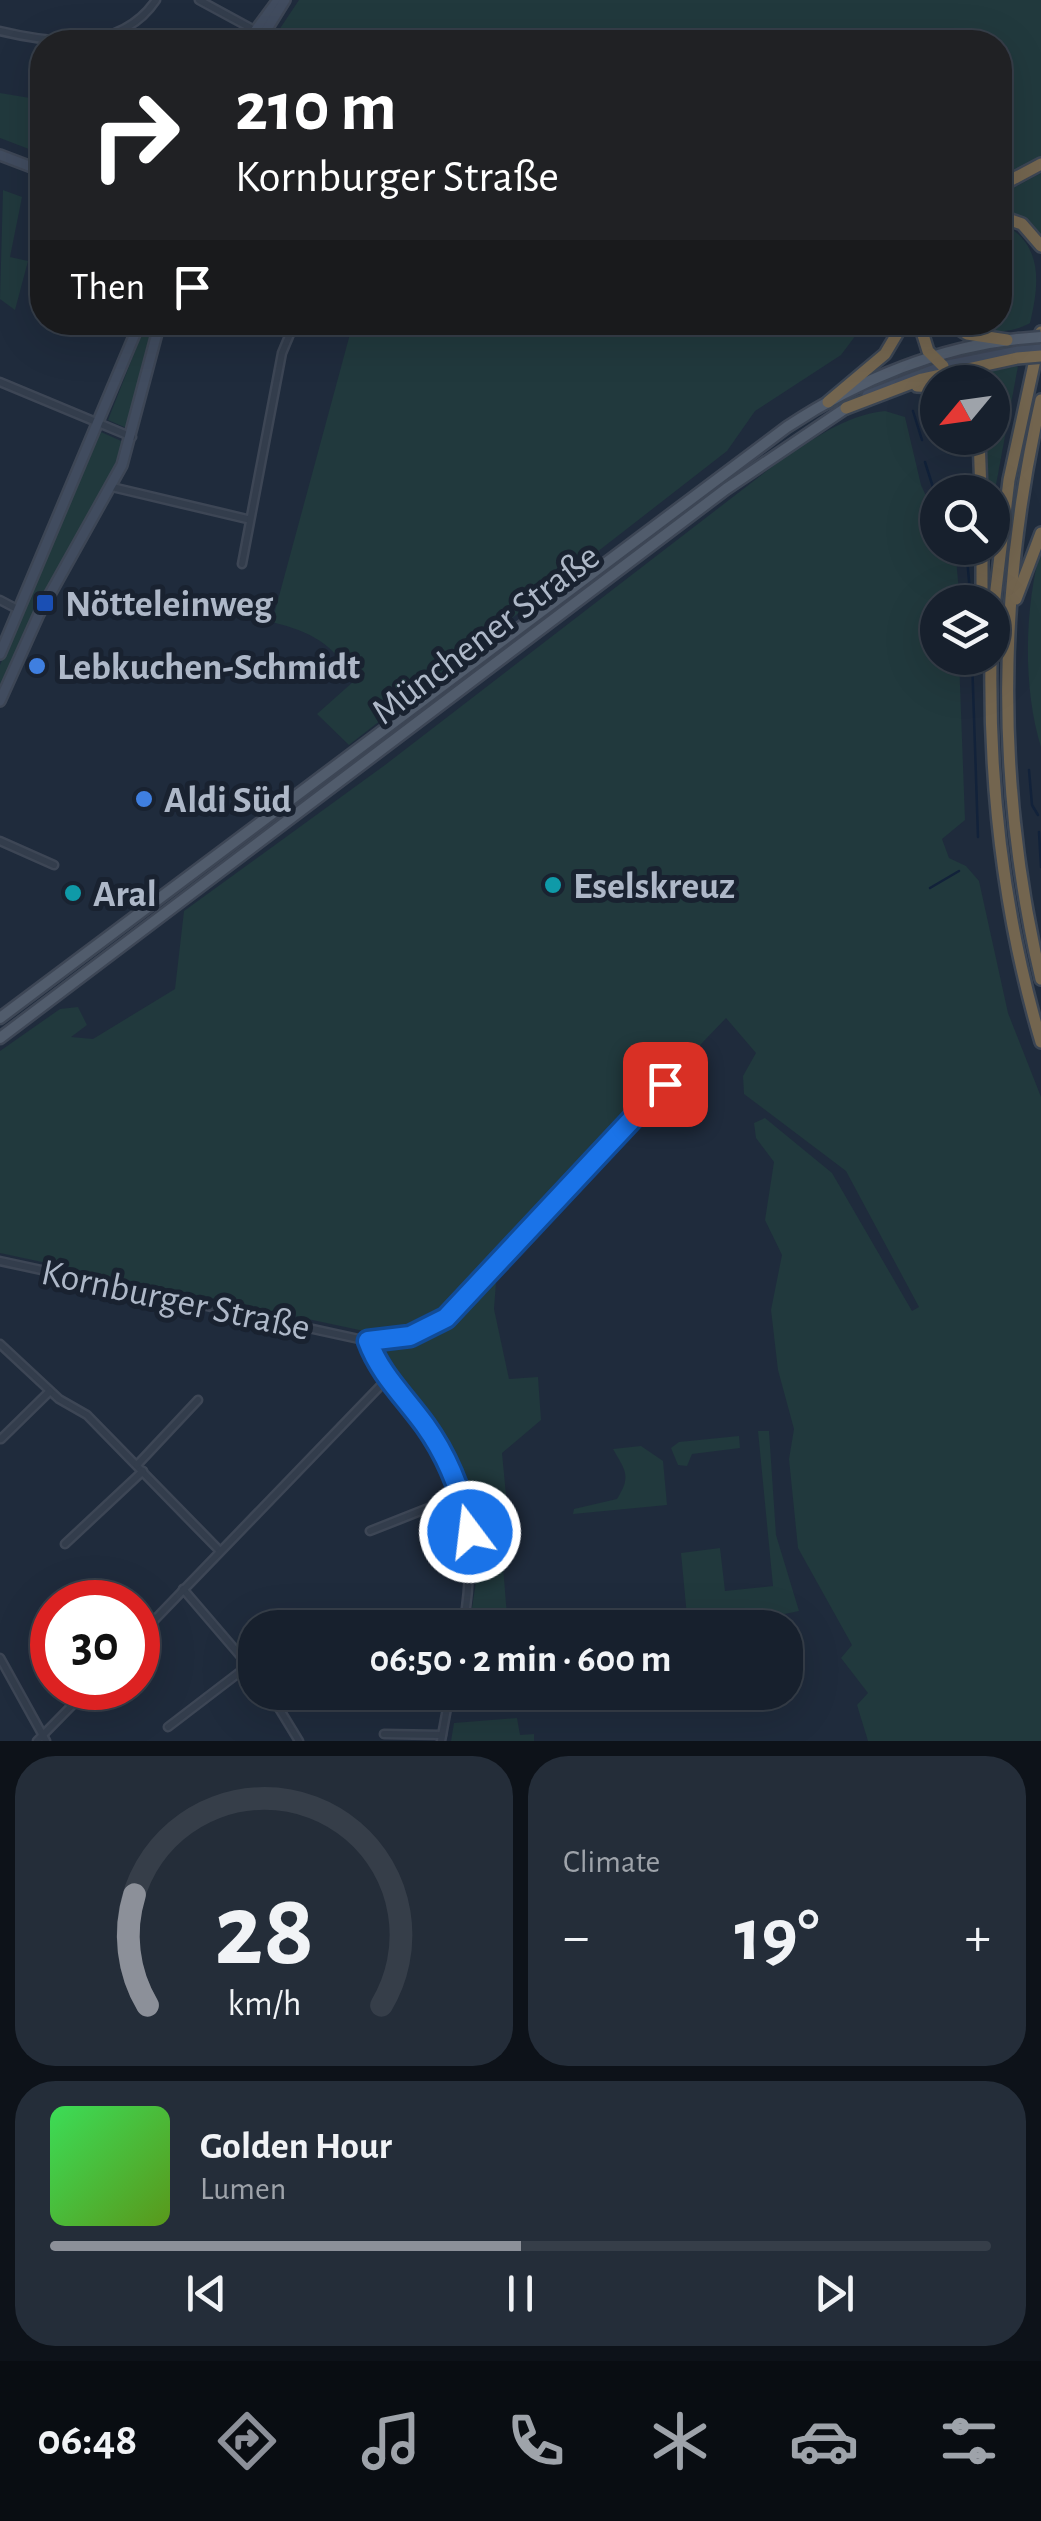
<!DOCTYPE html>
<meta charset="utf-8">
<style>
:root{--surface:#17202d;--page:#242d39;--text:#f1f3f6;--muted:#9ea3aa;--line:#363e49;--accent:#8c9099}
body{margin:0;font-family:"Alegreya Sans",sans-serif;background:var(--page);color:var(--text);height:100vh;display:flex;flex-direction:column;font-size:38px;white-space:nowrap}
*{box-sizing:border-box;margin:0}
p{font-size:32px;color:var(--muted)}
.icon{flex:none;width:55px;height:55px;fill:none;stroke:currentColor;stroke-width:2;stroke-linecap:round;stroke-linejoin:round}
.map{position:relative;height:1741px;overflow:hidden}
.drawer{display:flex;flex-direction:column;gap:15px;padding:15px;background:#0d1219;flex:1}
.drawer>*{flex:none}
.guide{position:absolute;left:30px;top:30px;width:982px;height:305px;border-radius:40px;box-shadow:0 10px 40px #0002,0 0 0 2px var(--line);background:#202124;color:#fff;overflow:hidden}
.needle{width:65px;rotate:241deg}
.tools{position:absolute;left:920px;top:365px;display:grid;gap:20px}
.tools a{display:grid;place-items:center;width:90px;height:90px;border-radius:50%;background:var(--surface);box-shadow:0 10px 40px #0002,0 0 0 2px var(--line);font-size:50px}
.speed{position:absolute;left:30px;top:1580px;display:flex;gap:20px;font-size:50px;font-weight:700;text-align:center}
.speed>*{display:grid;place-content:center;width:130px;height:130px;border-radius:50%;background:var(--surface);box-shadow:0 10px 40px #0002,0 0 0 2px var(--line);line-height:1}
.speed .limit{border:15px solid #d22;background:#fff;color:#111}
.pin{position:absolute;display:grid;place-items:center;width:85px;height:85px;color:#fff;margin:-42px;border-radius:20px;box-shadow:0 5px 15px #0006}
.me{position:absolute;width:110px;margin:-55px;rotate:345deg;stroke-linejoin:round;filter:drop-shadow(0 0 8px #0008)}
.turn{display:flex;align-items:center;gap:35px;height:210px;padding:0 40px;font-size:45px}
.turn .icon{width:130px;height:130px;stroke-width:2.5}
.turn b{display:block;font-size:70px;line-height:85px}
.then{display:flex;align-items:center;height:95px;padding:0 40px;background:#0003;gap:20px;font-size:38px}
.big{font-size:75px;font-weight:600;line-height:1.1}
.drawer .card{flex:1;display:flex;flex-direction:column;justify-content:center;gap:15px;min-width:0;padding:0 35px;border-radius:40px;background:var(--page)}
.drawer .dial{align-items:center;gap:0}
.dial svg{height:260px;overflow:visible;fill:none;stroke:var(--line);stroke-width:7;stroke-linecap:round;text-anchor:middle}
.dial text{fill:var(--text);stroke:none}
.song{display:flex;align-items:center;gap:30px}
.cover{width:120px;height:120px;border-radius:15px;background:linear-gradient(135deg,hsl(130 70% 55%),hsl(90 70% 35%))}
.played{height:10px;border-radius:5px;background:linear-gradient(90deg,var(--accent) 50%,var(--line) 50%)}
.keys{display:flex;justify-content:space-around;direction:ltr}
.heat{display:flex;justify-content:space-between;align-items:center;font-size:55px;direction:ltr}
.drawer .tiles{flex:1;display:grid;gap:15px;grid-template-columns:1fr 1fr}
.card:last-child{grid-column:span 2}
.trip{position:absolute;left:238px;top:1610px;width:565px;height:100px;border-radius:40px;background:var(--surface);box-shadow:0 10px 40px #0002,0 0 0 2px var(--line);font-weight:600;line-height:100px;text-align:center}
.dock{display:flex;height:160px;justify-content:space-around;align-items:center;background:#090d12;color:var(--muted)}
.dock .icon{width:70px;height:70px}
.dock .selected{color:var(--accent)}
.dock b{font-size:45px;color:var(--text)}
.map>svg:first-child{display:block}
</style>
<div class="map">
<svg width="1041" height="1741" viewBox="0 0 1041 1741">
<rect width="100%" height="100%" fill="#1f2b3c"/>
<g fill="#21393d">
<path d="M299 0H1041V160L1000 181V42H271Z"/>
<path d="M0 93 42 100V154L0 138Z"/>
<path d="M1041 173V234L1021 217 1000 211V195Z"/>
<path d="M3 190 22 197 10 257 28 261 15 310 0 299Z"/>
<path d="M1000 222C1041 242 1041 278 1030 323 1009 335 979 334 957 323L1000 322Z"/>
<path d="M146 323H158L129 429 108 420Z"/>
<path d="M353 323V322L865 323 841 355 755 411 727 451 349 745 317 714 354 681C334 643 311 632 272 622Z"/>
<path d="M1018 366 993 501 992 492H987L985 438H992V382H936Z"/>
<path d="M885 411 905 417 921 485 937 520 938 548H955L960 602H938V658H959L965 820 942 839 949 858 966 866 979 881 1008 1013 1041 1097V1741H868L857 1705 868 1693 841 1658 852 1645 798 1548 789 1459 794 1429 778 1370 771 1310 782 1255 765 1220 774 1162 756 1138 754 1123 765 1118 832 1173 912 1311 919 1307 846 1171 744 1094 743 1076 756 1053 726 1018 498 1256 494 1309 509 1379 538 1377 541 1420 502 1453 508 1516 499 1517 508 1628 469 1627 476 1582 474 1521 448 1445 395 1373 378 1334 0 1253V1051L60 1009 78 1007 87 1025 71 1037 93 1039 175 989 184 911 385 765 777 463C811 441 844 415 885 411Z"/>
<path d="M101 432 128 444 0 696V665Z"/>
<path d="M1041 549V747C1023 690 1024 608 1041 549Z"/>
<path d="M758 1431H769L776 1535 799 1611 770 1617 771 1627H688L681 1553 720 1548 725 1591 773 1586Z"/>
<path d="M739 1436 740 1448 692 1454 687 1466 678 1465 671 1448 679 1442Z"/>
<path d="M641 1446 663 1461 667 1505 573 1514 574 1509 617 1499C632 1476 625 1470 613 1449Z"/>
<path d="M517 1718 520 1735 534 1734V1741H451L454 1723Z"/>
</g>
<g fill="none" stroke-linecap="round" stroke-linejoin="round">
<g stroke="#12223a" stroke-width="2.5">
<path d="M877 334 880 325"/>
<path d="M913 411 922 440"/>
<path d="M925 462 938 503"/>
<path d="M966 548 971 602"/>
<path d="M972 658 978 837"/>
<path d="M1029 770 1032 805 1038 815"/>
<path d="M1039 832 1041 867"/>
<path d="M930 888 959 871"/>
</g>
<defs>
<g id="minor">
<path d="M199 0 258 32"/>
<path d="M0 31C54 44 121 52 156 0"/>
<path d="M0 382 132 437"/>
<path d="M112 487 247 519"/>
<path d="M242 564 282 353 295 322"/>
<path d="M0 600 19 610"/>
<path d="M0 841 54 865"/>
<path d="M0 1261 368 1341 410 1336 446 1318 665 1084"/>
<path d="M368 1341C380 1374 403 1396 423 1423 471 1485 476 1553 463 1628"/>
<path d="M0 1344 59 1399 87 1415 219 1550"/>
<path d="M1 1439 50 1391"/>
<path d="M137 1465 198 1400"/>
<path d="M370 1531 461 1495"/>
<path d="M65 1544 143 1471"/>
<path d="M183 1589 255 1673"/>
<path d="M391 1620 458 1628"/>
<path d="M138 1637 387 1379"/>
<path d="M0 1658 46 1741"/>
<path d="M269 1692 299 1741"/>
<path d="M168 1727 249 1665"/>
<path d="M384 1734 442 1735"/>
<path d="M37 1741 89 1688"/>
<path d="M441 1741 450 1692"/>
</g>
<g id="secondary">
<path d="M247 42 278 0"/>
<path d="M259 42 285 0"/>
<path d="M0 155 42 171"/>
<path d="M867 395 943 366 1018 351"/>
<path d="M0 654 140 322"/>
<path d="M0 701 39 614 122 465 160 322"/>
</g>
<g id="primary">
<path d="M0 1018 787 427C857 381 934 348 1018 339"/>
<path d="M0 1038 726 489 846 408"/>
</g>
<g id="motorway">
<path d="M1000 186 1041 164"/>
<path d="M1000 216 1022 224 1041 246"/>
<path d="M919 322 928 351 943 366"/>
<path d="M949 322 967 334 1007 340"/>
<path d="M917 386 938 387"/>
<path d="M1041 400C997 591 996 788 1041 979"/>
<path d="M828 402 885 354 904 322"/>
<path d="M846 408 922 379 1017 358"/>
<path d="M979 438 981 492"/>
<path d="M982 548V602"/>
<path d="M1016 599 1041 533"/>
<path d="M992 623 1009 480 1041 332"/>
<path d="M991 658C989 788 1004 917 1041 1042"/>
</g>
</defs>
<use href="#minor" stroke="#3d4655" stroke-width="11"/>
<use href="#secondary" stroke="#3d4655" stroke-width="14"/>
<use href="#primary" stroke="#3d4655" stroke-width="15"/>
<use href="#motorway" stroke="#3b4553" stroke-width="16"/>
<use href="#minor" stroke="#333d4c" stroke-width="6"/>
<use href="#secondary" stroke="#414c5f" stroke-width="9"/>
<use href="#primary" stroke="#515c6c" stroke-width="10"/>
<use href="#motorway" stroke="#73654f" stroke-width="11"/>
<defs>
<path id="secondary-bridge" d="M1018 351 1041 349"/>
<path id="primary-bridge" d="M1018 339 1041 337"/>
<path id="motorway-bridge" d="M1017 358 1041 356"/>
</defs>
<use href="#secondary-bridge" stroke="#3d4655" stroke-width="14" stroke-linecap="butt"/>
<use href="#primary-bridge" stroke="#3d4655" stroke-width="15" stroke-linecap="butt"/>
<use href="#motorway-bridge" stroke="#3b4553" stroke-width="16" stroke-linecap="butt"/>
<use href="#secondary-bridge" stroke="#414c5f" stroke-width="9"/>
<use href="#primary-bridge" stroke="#515c6c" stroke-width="10"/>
<use href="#motorway-bridge" stroke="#73654f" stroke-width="11"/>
</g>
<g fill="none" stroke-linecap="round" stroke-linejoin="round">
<defs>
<path id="route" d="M470 1532C462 1493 448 1457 425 1425 404 1396 380 1374 368 1341L410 1336 446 1318 665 1084"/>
</defs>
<use href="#route" stroke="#114b97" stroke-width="25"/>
<use href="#route" stroke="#1a73e8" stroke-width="18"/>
</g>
<rect fill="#1a4fb4" stroke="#192230" stroke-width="4" x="35" y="593" width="20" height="20" rx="5"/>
<g fill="#3f7fe0" stroke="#192230" stroke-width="4">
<circle cx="37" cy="666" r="10"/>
<circle cx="144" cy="799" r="10"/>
</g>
<g fill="#0f9aa8" stroke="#192230" stroke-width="4">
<circle cx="553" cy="885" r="10"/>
<circle cx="73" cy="893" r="10"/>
</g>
<g text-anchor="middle" stroke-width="10" stroke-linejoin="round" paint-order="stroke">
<g font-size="38" font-weight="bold" fill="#aeb8c8" stroke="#192230" text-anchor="start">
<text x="65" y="616">Nötteleinweg</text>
<text x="57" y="679">Lebkuchen-Schmidt</text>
<text x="164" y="812">Aldi Süd</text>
<text x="573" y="898">Eselskreuz</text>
<text x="93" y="906">Aral</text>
</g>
<g font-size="38" fill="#aeb8c8" stroke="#192230">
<text transform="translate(485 633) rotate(-37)" y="13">Münchener Straße</text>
<text transform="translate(176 1299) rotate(12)" y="13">Kornburger Straße</text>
</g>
</g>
</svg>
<div class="tools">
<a><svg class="needle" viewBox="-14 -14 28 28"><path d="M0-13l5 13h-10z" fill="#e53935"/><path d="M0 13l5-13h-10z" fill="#9ea3aa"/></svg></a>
<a><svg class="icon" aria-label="search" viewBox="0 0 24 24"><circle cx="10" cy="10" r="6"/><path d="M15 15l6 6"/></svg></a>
<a><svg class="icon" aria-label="layers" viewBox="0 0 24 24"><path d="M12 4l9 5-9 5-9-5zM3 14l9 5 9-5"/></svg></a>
</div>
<div class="speed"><div class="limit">30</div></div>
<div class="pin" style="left:665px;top:1084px;background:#d93025"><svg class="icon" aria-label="arrive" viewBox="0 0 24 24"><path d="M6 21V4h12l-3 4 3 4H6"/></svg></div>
<svg class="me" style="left:470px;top:1532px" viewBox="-20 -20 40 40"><circle r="17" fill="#1a73e8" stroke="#fff" stroke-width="3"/><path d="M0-11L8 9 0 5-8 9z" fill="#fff"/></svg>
<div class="trip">06:50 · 2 min · 600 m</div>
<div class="guide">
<div class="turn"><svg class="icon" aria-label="right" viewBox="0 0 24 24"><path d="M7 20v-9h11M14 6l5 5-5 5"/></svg><div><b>210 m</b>Kornburger Straße</div></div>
<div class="then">Then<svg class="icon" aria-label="arrive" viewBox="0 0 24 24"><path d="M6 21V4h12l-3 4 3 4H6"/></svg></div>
</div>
</div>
<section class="drawer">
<div class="tiles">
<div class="card dial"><svg viewBox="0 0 100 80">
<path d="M14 69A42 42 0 1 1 86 69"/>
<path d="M14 69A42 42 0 0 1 10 35" stroke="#8c9099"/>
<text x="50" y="56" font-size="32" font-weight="700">28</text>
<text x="50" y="72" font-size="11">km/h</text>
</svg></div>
<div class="card"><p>Climate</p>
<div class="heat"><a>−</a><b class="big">19°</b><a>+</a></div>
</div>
<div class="card">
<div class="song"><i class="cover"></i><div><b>Golden Hour</b><p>Lumen</p></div></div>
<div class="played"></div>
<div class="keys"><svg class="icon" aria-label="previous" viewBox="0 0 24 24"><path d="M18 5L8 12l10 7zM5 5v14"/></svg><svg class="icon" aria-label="pause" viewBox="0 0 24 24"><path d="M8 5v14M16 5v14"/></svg><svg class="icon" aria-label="next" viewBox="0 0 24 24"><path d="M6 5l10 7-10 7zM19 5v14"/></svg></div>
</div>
</div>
</section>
<nav class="dock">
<b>06:48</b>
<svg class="icon selected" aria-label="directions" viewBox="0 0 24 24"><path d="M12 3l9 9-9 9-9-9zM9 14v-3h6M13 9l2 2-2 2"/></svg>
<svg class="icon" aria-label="music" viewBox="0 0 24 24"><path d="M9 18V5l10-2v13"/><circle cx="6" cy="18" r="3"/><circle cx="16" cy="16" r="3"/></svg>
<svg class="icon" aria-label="phone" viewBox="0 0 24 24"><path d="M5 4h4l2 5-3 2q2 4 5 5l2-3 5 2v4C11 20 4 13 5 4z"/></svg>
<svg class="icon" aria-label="climate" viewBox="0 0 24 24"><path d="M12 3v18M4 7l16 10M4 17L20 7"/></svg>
<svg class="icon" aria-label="car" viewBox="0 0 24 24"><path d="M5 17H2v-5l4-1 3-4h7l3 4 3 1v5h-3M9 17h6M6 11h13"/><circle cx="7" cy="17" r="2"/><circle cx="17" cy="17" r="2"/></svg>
<svg class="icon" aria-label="filters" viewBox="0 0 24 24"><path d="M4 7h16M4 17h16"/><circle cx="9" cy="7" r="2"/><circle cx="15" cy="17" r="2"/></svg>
</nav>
